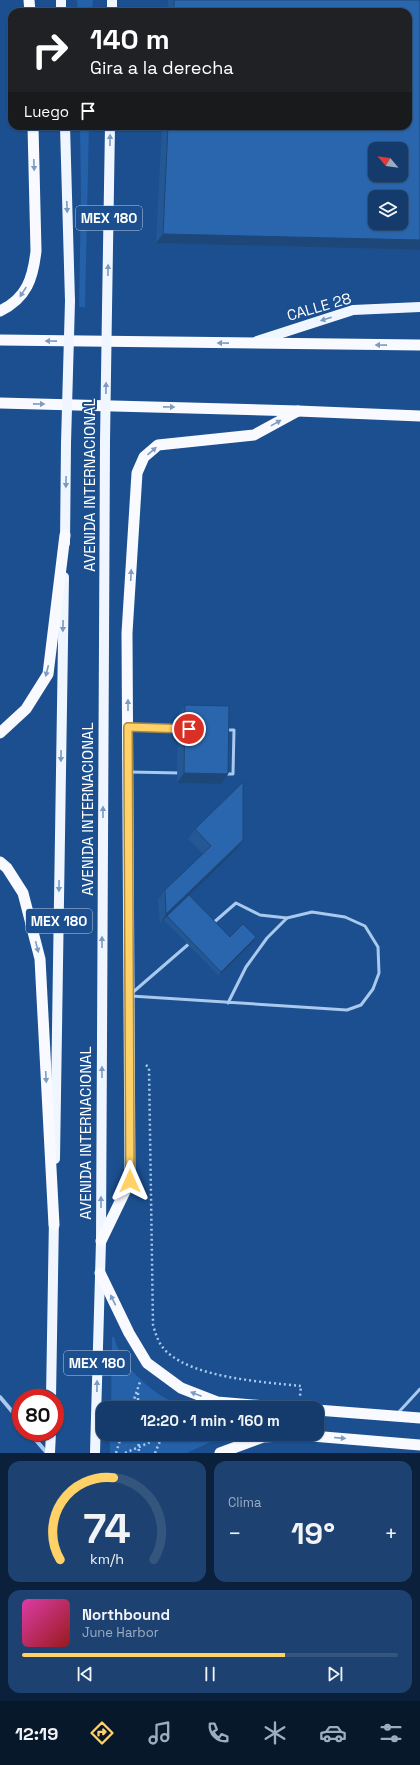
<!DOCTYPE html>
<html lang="es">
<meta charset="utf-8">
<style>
:root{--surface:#143b6b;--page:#1d4271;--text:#f1f3f6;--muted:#9dadc1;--line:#33557e;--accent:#ffd166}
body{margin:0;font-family:"Space Grotesk",sans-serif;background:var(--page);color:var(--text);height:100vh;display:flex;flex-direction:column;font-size:15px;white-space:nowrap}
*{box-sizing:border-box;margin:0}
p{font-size:13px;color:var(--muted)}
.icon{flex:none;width:22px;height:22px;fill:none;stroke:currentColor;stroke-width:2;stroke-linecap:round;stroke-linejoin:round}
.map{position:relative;height:1453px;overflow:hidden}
.sheet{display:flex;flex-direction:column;gap:8px;padding:8px;background:#0b203b;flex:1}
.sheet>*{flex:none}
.guide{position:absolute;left:8px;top:8px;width:404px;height:122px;border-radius:12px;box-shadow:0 1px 3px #0004,0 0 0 1px var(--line);background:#202124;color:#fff;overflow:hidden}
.needle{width:26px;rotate:299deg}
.controls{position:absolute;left:368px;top:142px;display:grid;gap:8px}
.controls a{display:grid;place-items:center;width:40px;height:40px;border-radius:8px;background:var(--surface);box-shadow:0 1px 3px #0004,0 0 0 1px var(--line);font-size:20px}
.speed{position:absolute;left:12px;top:1389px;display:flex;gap:8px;font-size:20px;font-weight:700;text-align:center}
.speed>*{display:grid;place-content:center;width:52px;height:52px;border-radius:50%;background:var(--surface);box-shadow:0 1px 3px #0004,0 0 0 1px var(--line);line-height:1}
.speed .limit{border:6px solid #d22;background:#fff;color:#111}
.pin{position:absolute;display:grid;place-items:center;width:34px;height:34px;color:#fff;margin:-17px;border:2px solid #fff;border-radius:50%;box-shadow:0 1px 4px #0007}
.me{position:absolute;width:44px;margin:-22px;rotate:0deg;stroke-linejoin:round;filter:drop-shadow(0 0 3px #0008)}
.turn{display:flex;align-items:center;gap:14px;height:84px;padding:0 16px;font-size:18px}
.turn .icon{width:52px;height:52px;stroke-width:2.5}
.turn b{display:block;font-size:28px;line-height:34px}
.then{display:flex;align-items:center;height:38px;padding:0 16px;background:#0003;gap:8px;font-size:15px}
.big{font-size:30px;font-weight:700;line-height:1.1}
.sheet .card{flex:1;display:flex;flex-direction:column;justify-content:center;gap:6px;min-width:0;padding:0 14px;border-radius:12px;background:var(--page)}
.sheet .dial{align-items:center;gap:0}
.dial svg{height:104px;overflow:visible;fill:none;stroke:var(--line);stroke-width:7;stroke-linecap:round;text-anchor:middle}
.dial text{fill:var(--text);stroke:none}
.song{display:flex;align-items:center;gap:12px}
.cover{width:48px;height:48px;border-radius:6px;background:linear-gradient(135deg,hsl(320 70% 55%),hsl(0 70% 35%))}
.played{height:4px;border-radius:2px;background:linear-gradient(90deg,var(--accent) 70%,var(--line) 70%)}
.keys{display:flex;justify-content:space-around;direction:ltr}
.heat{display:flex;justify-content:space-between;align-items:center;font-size:22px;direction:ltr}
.sheet .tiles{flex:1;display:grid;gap:8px;grid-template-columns:1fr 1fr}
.card:last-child{grid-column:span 2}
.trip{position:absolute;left:96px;top:1401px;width:228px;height:40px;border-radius:12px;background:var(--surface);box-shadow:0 1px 3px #0004,0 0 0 1px var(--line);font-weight:700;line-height:40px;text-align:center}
.dock{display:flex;height:64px;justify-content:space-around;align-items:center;background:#08182b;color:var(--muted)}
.dock .icon{width:28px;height:28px}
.dock .active{color:var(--accent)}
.dock b{font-size:18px;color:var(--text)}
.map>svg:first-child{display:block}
</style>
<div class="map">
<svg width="420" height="1453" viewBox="0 0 420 1453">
<rect width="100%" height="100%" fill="#1b4f8f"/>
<g fill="#2461a8">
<path d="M77 0H93L92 12H78Z"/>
<path d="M80 126H89L85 307H79L81 193Z"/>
<path d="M112 1337H114C120 1362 140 1381 160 1395 169 1401 181 1404 192 1408H111Z"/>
<path d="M110 1434H232L221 1437 187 1453H110Z"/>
</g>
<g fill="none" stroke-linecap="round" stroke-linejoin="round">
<g stroke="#a9c9ee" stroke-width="2.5" stroke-dasharray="2 3" stroke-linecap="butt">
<path d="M146 1065 149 1068 153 1325C156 1335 159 1345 167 1352 195 1378 263 1382 301 1386L300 1396"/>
<path d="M138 1393V1408"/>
<path d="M131 1408 140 1382"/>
<path d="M138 1434 139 1453"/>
<path d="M116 1453 122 1434"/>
<path d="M125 1453 162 1437 180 1434"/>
<path d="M155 1453 163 1434"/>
</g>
<g stroke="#a9c9ee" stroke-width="3">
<path d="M130 727 182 729"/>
<path d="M130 772 180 773"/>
<path d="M224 774H233L234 730H226"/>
<path d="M212 924 236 903 260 915 287 918"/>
<path d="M132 993 191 942"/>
<path d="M131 996 347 1010 361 1005 373 989 379 973 378 947 365 926 345 917 312 912 287 918 267 938 246 967 228 1003"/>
<path d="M397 1414 420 1389"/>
</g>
<g stroke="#a9c9ee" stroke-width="4">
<path d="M0 1397 21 1422"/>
<path d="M29 1432 47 1453"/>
</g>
<g stroke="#f0f6ff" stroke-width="10">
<path d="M61 0V12"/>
<path d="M112 12V0"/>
<path d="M65 126 70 301"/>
<path d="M107 309 110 126"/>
<path d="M257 341 353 310 420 307"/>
<path d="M65 543 66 443"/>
<path d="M55 1159 64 577"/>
<path d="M51 1398 54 1217"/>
<path d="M50 1453 51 1432"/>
<path d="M95 1453 101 1241 105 441"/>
</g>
<g stroke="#f8faff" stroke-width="11">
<path d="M29 0 30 12"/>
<path d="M0 311C27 298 33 278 36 251L33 126"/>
<path d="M0 340 420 345"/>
<path d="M0 403 298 411 420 416"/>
<path d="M0 733 26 709 48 674 65 535"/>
<path d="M0 862 7 868 23 893 40 959 54 1225"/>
<path d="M101 1241 130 1181 127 633 137 473 144 457 158 445 254 435 298 411"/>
<path d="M100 1273 129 1333 147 1363 181 1388 217 1402 289 1408"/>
<path d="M317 1410 420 1418"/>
<path d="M220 1453 263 1437 300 1435 420 1445"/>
</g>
<g stroke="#f0f6ff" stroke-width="10">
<path d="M105 441 107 309"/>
<path d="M66 443 70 301"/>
</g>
</g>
<g fill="#245895" fill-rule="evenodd">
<path d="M168 0H420V250L156 243 162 126H408V12H167ZM375 149H401V175H375ZM375 197H401V223H375Z"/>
<path d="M185 705 228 774 221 784 177 783 178 715Z"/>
<path d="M195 829 236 850 189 895 230 937 254 941 219 976 164 920 160 924 158 900 165 890 203 854 188 839Z"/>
</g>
<g fill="#1d4779">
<path d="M163 234 420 240V250L156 243Z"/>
<path d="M184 773 228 774 221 784 177 783Z"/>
<path d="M243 840 236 850 167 917V916L160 924 166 914Z"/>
<path d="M256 937 254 941 219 976 221 972Z"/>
</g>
<g fill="#2a66ad" stroke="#1d4779" fill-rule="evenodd">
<path d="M174 0H420V240L163 234 168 126H408V12H174ZM375 149H401V175H375ZM375 197H401V223H375Z"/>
<path d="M185 705 229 706 228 774 184 773Z"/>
<path d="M243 782V840L166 914 165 890 211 846 195 829Z"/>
<path d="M189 895 230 937 243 924 256 937 221 972 167 916Z"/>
</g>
<defs><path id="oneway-solid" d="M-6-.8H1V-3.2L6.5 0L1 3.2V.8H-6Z"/></defs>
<g fill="#7b9ac1">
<use href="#oneway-solid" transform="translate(110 140) rotate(-89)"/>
<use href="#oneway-solid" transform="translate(67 207) rotate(88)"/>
<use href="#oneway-solid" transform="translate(108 270) rotate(-89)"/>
<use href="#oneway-solid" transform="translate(326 319) rotate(162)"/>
<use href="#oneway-solid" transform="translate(106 388) rotate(-89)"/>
<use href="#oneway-solid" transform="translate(66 482) rotate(91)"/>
<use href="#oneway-solid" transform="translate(63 626) rotate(91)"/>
<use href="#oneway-solid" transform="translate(61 756) rotate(91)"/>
<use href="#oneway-solid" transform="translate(103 812) rotate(-90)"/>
<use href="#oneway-solid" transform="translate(59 886) rotate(91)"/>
<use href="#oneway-solid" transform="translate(102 942) rotate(-90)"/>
<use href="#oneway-solid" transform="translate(102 1072) rotate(-90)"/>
<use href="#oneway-solid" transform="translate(101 1202) rotate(-90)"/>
<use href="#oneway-solid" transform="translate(97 1386) rotate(-89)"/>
</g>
<g fill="#7e9cc1">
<use href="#oneway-solid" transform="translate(34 165) rotate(88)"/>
<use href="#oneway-solid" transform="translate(23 292) rotate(123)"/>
<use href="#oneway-solid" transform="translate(51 341) rotate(-179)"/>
<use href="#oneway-solid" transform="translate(223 343) rotate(-179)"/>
<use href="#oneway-solid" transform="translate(381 345) rotate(-179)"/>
<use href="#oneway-solid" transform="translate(39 404) rotate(1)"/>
<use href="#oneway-solid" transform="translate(169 407) rotate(1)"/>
<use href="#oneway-solid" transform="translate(276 423) rotate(-29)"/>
<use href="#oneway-solid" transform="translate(152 451) rotate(-41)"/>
<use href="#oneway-solid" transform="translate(131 575) rotate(-87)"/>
<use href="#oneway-solid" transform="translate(47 671) rotate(104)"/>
<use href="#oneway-solid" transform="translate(128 705) rotate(-90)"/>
<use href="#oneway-solid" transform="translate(37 947) rotate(76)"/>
<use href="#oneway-solid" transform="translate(46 1077) rotate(87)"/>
<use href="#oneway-solid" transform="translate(113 1300) rotate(-116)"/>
<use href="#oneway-solid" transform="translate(196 1394) rotate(-159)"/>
<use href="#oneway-solid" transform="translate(340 1438) rotate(5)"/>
</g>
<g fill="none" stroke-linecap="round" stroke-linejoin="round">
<defs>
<path id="route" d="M130 1181 128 727 189 729"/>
</defs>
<use href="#route" stroke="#a68842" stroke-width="10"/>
<use href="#route" stroke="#ffd166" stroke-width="7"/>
</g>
<g text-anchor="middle" stroke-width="4" stroke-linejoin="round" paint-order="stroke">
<g fill="#1b4f8f" stroke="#bbcadd" stroke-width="1">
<rect x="76" y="206" width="66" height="24" rx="3"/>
<rect x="26" y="909" width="66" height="24" rx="3"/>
<rect x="64" y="1351" width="66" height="24" rx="3"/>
</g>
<g font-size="14" font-weight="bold" fill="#fff">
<text x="109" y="223">MEX 180</text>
<text x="59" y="926">MEX 180</text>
<text x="97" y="1368">MEX 180</text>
</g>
<g font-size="15" fill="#fff" stroke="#1b4f8f">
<text transform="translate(319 307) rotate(-16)" y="5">CALLE 28</text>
<text transform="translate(90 485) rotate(-90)" y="5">AVENIDA INTERNACIONAL</text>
<text transform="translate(88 809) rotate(-90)" y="5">AVENIDA INTERNACIONAL</text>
<text transform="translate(86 1133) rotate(-90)" y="5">AVENIDA INTERNACIONAL</text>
</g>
</g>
</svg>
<div class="controls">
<a><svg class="needle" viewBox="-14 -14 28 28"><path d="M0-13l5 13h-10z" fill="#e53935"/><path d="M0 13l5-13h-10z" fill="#9dadc1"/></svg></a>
<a><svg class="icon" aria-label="layers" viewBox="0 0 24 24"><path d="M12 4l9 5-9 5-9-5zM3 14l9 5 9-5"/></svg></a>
</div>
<div class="speed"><div class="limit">80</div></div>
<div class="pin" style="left:189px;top:729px;background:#d93025"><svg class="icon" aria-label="arrive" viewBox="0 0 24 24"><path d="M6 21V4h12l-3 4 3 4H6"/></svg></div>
<svg class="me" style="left:130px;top:1181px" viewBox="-20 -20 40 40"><path d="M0-17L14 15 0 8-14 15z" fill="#ffd166" stroke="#fff" stroke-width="4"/></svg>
<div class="trip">12:20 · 1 min · 160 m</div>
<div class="guide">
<div class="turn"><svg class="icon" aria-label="right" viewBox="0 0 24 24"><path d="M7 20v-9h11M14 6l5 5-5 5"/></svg><div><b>140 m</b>Gira a la derecha</div></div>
<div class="then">Luego<svg class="icon" aria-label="arrive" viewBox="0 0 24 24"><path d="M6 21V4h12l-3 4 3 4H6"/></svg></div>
</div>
</div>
<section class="sheet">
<div class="tiles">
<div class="card dial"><svg viewBox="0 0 100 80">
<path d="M14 69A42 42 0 1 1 86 69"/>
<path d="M14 69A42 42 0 0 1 55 6" stroke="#ffd166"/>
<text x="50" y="56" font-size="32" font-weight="700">74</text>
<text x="50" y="72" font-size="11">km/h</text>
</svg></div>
<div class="card"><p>Clima</p>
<div class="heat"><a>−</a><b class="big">19°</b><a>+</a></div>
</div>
<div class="card">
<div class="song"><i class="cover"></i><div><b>Northbound</b><p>June Harbor</p></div></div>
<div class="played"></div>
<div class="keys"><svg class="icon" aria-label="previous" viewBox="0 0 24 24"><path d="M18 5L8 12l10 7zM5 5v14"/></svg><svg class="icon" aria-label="pause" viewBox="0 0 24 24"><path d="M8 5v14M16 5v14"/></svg><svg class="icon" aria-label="next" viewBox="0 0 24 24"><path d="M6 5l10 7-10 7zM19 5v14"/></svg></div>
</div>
</div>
</section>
<nav class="dock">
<b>12:19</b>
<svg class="icon active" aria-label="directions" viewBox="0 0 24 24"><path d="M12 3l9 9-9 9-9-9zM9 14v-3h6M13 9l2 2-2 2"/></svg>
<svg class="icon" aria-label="music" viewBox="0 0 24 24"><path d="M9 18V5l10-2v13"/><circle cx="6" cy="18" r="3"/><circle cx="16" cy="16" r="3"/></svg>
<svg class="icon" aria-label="phone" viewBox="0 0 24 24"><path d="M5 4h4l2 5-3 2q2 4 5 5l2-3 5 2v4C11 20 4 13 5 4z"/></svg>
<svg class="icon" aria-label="climate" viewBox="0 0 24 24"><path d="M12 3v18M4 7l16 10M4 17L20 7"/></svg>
<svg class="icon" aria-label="car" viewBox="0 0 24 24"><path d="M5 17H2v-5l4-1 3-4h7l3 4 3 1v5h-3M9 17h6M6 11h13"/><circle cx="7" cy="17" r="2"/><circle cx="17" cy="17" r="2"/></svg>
<svg class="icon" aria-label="filters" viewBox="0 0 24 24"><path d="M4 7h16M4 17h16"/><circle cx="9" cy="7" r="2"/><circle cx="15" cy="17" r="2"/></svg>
</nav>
